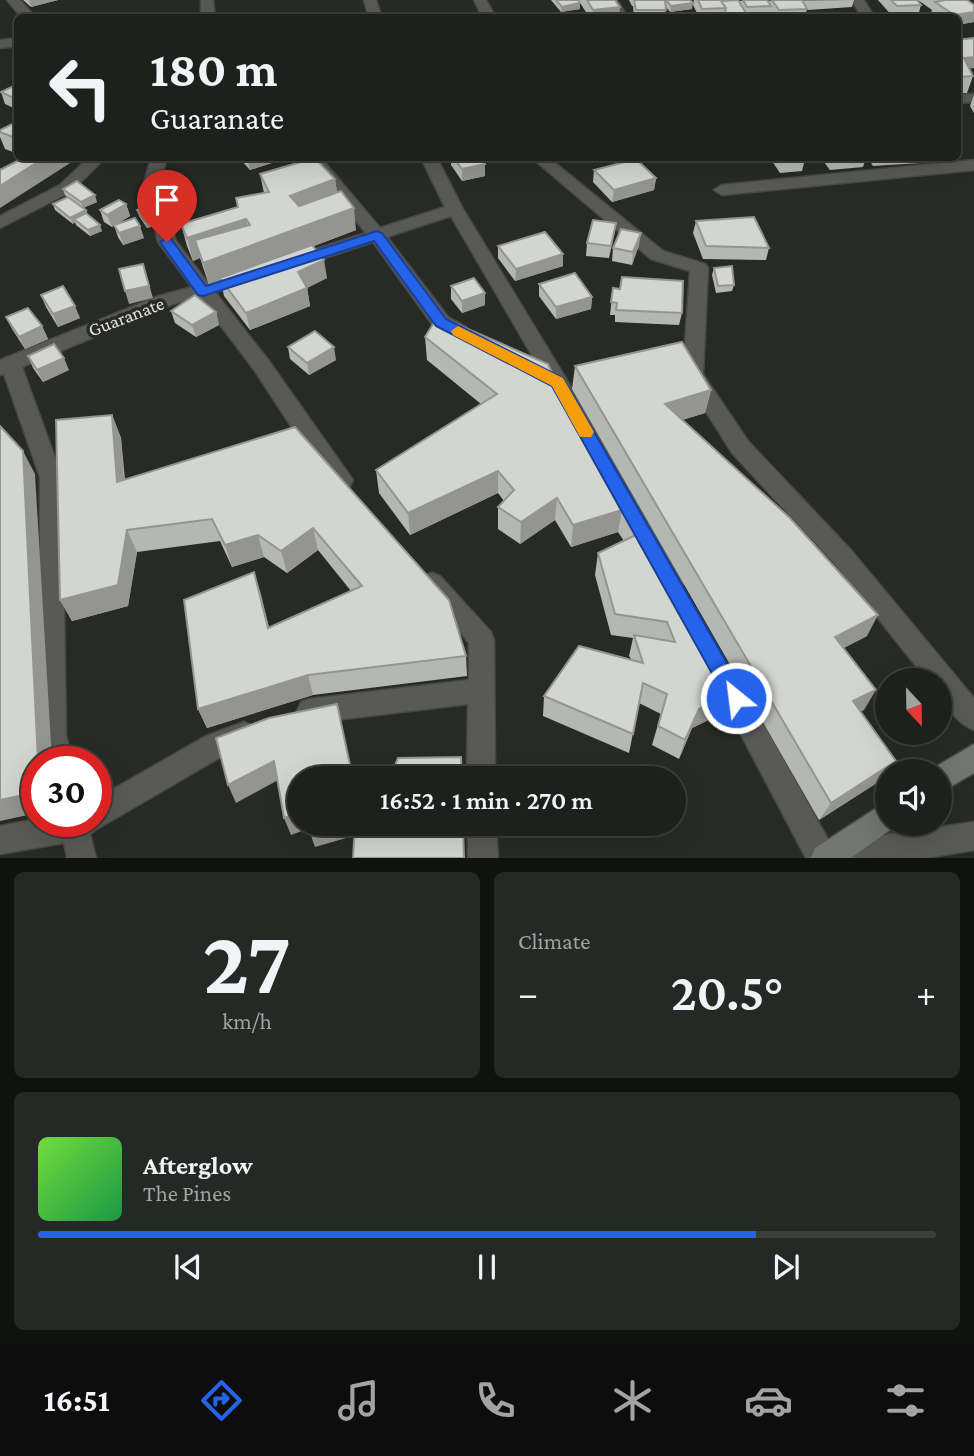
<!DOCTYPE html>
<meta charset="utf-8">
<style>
:root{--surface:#1e201d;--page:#262826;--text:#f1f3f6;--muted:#a1a3a4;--line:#3c3e3b;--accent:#2563eb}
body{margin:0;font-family:"Crimson Pro",serif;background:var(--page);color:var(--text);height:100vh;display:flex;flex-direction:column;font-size:26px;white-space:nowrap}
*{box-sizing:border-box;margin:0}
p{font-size:23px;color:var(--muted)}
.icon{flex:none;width:38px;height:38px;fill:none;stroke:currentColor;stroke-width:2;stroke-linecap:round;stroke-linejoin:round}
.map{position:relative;height:858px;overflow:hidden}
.side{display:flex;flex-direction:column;gap:14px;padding:14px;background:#101210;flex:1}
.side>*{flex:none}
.top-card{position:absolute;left:14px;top:14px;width:947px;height:147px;border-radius:10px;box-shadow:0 7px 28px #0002,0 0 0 2px var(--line);background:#1e201d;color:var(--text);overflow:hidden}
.needle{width:46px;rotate:158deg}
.controls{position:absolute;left:875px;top:668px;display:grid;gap:14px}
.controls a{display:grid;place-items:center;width:77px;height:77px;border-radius:50%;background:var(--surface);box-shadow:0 7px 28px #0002,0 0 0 2px var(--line);font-size:35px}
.speed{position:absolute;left:21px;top:746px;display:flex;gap:14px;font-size:35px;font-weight:700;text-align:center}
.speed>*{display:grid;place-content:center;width:91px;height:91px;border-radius:50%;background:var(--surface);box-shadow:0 7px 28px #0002,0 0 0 2px var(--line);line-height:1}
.speed .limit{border:10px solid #d22;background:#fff;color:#111}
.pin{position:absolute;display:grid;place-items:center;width:60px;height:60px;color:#fff;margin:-72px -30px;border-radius:50% 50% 50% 0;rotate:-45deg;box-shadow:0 0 7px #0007}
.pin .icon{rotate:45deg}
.me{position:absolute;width:77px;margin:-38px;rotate:331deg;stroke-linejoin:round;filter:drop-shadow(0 0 5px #0008)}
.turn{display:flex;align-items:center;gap:24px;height:147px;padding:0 21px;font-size:32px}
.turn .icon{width:91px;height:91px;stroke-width:2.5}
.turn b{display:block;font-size:49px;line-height:60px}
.big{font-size:52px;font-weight:600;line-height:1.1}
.side .card{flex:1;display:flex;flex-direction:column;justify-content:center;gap:10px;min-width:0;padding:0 24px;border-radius:10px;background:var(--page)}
.side .dial{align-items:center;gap:0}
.dial b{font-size:91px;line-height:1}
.song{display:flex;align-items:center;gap:21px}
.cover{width:84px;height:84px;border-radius:10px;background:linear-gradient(135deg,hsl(100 70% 55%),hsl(140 70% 35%))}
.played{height:7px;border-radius:4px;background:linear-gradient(90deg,var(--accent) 80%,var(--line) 80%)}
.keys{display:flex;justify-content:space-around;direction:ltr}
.heat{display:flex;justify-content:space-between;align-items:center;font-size:38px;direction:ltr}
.side .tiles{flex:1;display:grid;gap:14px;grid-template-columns:1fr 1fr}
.card:last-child{grid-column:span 2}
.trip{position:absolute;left:287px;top:766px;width:399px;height:70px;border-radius:35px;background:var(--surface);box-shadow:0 7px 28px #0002,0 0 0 2px var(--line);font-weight:600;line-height:70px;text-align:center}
.menu{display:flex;height:112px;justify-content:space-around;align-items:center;background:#0c0d0c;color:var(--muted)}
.menu .icon{width:49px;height:49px}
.menu .on{color:var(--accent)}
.menu b{font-size:32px;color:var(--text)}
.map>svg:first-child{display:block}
</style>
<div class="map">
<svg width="974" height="858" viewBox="0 0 974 858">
<rect width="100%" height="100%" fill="#282a27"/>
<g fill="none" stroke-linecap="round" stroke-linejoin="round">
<defs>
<g id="street">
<path d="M7 0H20L36 18H22Z"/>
<path d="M201 0H213L215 18H201Z"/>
<path d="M364 0H376L382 18H369Z"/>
<path d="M474 0H486L496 18H483Z"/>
<path d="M605 0H617L628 18H615Z"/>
<path d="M852 0H864L875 18H862Z"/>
<path d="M18 38V46L0 48V40Z"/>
<path d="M974 94V102L957 103V95Z"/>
<path d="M88 158H105L72 191 0 228V216L60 185Z"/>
<path d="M151 158H167L160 183 176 241 207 282 247 271 256 277 253 281 215 292 269 361 353 480 350 486 342 489 334 486 317 466 255 371 199 297 173 304 22 367 62 477 66 736 73 761H45L40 736V477L4 374 0 375V360L159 296 192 287 158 242 144 183Z"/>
<path d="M305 158H321L380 228 445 207 421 158H437L463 209 565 377 679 576 683 583 679 590 671 593 663 590 548 383 451 216 387 237 448 317 466 327 469 332 466 337H452L434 327 373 242 300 266H288L285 262 288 258 366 233Z"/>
<path d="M532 158H549L663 251 705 264 708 268 703 374 748 441 850 549 974 698V730C955 723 940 700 940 681H928L834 563 732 453 686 380 683 375 690 271 651 259Z"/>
<path d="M974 160V170L722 195 714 190 722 185Z"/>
<path d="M432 573 440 576 491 632 494 640 495 779H467L468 704 310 723 301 720 297 711 301 702 310 699 469 680V643L420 583 424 576Z"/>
<path d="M721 660 730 664 830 843 974 822V850L926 858H806L708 672 712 664Z"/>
<path d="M244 722 253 726 257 735 253 744 224 755 97 829 90 834 96 858H67L64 843 0 854V826L37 819 96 821V799L206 736Z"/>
<path d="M468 824H496L498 858H468Z"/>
</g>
<g id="secondary">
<path d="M974 744V773L940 793V772L930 770Z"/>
<path d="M887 801V824L897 825 851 858H811L815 848Z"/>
</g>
</defs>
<use href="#street" stroke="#464845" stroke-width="3"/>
<use href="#secondary" stroke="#464845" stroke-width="3"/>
<use href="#street" fill="#595a58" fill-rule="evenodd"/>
<use href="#secondary" fill="#737572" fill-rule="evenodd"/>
</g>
<g fill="#b5b7b3">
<path d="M23 0H58L31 7Z"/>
<path d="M551 0H578L580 9 561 12Z"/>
<path d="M578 0H615L619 18H590Z"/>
<path d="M629 0H690L692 9 670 12 666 7 665 17 681 18H634L633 6H632Z"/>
<path d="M694 0 721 1 854 0 852 7 808 10 805 5 807 9 805 16 848 18H688L699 17 693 5Z"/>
<path d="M878 0H917L921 5 918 16 894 18Z"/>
<path d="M918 0H967L974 5V22L957 25V18H938L931 13 932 10Z"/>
<path d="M974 38V68H969L973 76 967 93H957V40Z"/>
<path d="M18 84V110L5 104 1 92Z"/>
<path d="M974 95V113L970 106Z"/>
<path d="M18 121V154L5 149 0 137V130Z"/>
<path d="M239 158H287L250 170Z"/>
<path d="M451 158H481L485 164V176L462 181 451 165Z"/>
<path d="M770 158H804L805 159 802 171 780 173Z"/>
<path d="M821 158H866L863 167 830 170Z"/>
<path d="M868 158H939L937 162 873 166Z"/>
<path d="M594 170 656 178 654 190 612 202 593 182Z"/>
<path d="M260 174 335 179 337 192 356 230 314 246 327 278 307 288 310 306 250 330 224 296 221 281 209 285 200 258 193 261 187 246 181 224 238 207 264 193Z"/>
<path d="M63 189 97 202 83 208 86 210 88 215 102 231 90 236 76 225 75 222 73 224 55 210 53 204 67 197 65 195Z"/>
<path d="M126 204 130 216 115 225 144 238 123 245 118 237 114 225 112 227 104 222 100 210Z"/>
<path d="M137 210 156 218 157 225 147 228 139 216Z"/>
<path d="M696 221 769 248 766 260 703 259 693 233Z"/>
<path d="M616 223 609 258 586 256 587 243Z"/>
<path d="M639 245 632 265 612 261 613 248Z"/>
<path d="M498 246 563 254V266L515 281 498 258Z"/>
<path d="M714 268 734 285 732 291 716 293 712 275Z"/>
<path d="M539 284 592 297 591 309 556 319 539 296Z"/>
<path d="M451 286 485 293V305L462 313 451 299Z"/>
<path d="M613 288 682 313 679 325 615 322V315H610Z"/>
<path d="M41 295 80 318 58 327 46 307Z"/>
<path d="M171 311 216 312 219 325 196 337 175 323Z"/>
<path d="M6 317 42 326 48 339 25 349 12 329Z"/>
<path d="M425 337 570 411 735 691 727 711 692 728 679 759 652 745 661 714 639 703 629 753 543 716 544 696 631 659 629 656 633 638 611 635 595 575 598 553 624 541 618 532 571 547 555 520 520 544 498 529V507L504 501 498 493 410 535 379 493 376 470 481 404 427 360Z"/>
<path d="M288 347 336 360 309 375 290 359Z"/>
<path d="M28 356 69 370 43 382 33 368Z"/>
<path d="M575 366 711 390 705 413 682 420 867 636 843 648 864 710 860 711 896 761 888 772H887L883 779 819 820 572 389Z"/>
<path d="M112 415 121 438 125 480 295 427 466 656 467 676 313 695 207 728 198 709 254 572 269 627 351 591 318 550 287 573 264 557 232 567 220 541 137 552 128 606 72 621 60 600Z"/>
</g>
<g fill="#949592">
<path d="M29 0H58L31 7Z"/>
<path d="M580 3V9L561 12 562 7Z"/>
<path d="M693 3 692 9 670 12 671 6Z"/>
<path d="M620 7 619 18H593V10Z"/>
<path d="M974 12V22L957 25V18H953L954 15Z"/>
<path d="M974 57V68L957 70V59Z"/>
<path d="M962 117 958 129H957V118Z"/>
<path d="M44 158H78L0 208V186Z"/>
<path d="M247 158H287L250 170Z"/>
<path d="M485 164V176L462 181V169Z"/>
<path d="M656 178 654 190 612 202 614 190Z"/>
<path d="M335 179 338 202 294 218 290 196Z"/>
<path d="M95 195 97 202 83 208 81 202Z"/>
<path d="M126 204 130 216 112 227 107 215Z"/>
<path d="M354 208 356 230 222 281 220 278 221 281 209 285 203 263Z"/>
<path d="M86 210 88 216 74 219 75 222 73 224 70 218Z"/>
<path d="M156 218 157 225 147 228 145 222Z"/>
<path d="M246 219 251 242 195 240 200 258 193 261 187 238Z"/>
<path d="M616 223 614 235 609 258 611 246Z"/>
<path d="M100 225 102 231 90 236 88 230Z"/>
<path d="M140 226 144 238 123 245 119 233Z"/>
<path d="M641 233 639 245 632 265 633 252Z"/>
<path d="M563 254V266L515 281 516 269Z"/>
<path d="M324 260 327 278 302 290 298 272Z"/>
<path d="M143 264 153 298 129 304 125 291Z"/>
<path d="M307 288 310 306 250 330 246 313Z"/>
<path d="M485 293V305L462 313V301Z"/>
<path d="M592 297 591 309 556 319V307Z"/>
<path d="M75 306 80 318 58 327 53 314Z"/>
<path d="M216 312 219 325 196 337 192 325Z"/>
<path d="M42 326 48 339 25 349 19 337Z"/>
<path d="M334 347 336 360 309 375 307 363Z"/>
<path d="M64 358 69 370 43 382 37 370Z"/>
<path d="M711 390 705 413 660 427 665 404Z"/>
<path d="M112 415 121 438 126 505 117 482Z"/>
<path d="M23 451 35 474 52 761H38Z"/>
<path d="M498 471V493L410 535 408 513Z"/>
<path d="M557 498 555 520 520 544 521 522Z"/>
<path d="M622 510 618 532 571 547 573 525Z"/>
<path d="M313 528 318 550 287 573 281 551Z"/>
<path d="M127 530 137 552 128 606 72 621 60 600Z"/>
<path d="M258 535 264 557 232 567 225 545Z"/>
<path d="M254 572 261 594 274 649 268 628Z"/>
<path d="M878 615 867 636 825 658 835 637Z"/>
<path d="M308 675 313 695 207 728 198 709Z"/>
<path d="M876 690 864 710 841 721 853 701Z"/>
<path d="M735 691 727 711 692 728 679 759 685 740 699 709Z"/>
<path d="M274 761 280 779 236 803 228 785Z"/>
<path d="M896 761 888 772H887L883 779 819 820 831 803Z"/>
<path d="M37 792V813L0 821V800Z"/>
<path d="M299 813V824H321L291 835 284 818Z"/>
<path d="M329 824H358L360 834 315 847 309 830Z"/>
</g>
<g fill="#d3d5d0" stroke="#949592" stroke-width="2">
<path d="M556 0H578L580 3 562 7Z"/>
<path d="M587 0H615L620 7 593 10Z"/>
<path d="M634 0H665L666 10H636Z"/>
<path d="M666 0H690L693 3 671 6Z"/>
<path d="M698 0H721L726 8 702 9Z"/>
<path d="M738 0 746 13H725L726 8 721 1Z"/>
<path d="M743 0H767L771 6 747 7Z"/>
<path d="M772 0H802L807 9 779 10Z"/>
<path d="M891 0H917L921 5 897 6Z"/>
<path d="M945 0H967L974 5V12L954 15 935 2Z"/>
<path d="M847 16 848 18 748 17Z"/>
<path d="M658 17H680L681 18H658Z"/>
<path d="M974 38V57L957 59V40Z"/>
<path d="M964 58 973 76 957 77V59Z"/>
<path d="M18 84V100L1 92Z"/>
<path d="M18 121V139L0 132V130Z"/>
<path d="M23 158H44L0 186V170Z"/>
<path d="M315 158 335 179 290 196 299 206 341 191 354 208 203 263 195 240 250 225 246 219 187 238 181 224 238 207 236 198 269 192 260 174Z"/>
<path d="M454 158H481L485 164 462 169Z"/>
<path d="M780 158H804L805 159 783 161Z"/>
<path d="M636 159 656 178 614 190 594 170Z"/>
<path d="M77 181 95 195 81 202 63 189Z"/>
<path d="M68 197 86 210 70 218 53 204Z"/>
<path d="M119 200 126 204 107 215 100 210Z"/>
<path d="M146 206 156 218 145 222 137 210Z"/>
<path d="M86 213 100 225 88 230 74 219Z"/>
<path d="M754 217 769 248 706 246 696 221Z"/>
<path d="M135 218 140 226 119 233 114 225Z"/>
<path d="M593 220 616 223 611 246 587 243Z"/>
<path d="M621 229 641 233 633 252 613 248Z"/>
<path d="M545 232 563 254 516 269 498 246Z"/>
<path d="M312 245 324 260 298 272 307 288 246 313 220 278Z"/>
<path d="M143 264 149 286 125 291 119 269Z"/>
<path d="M732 266 734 285 718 286 714 268Z"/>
<path d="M575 273 592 297 556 307 539 284Z"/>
<path d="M622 277 683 281 682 313 616 310 617 303 611 302 613 288 620 289Z"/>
<path d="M474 278 485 293 462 301 451 286Z"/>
<path d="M63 286 75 306 53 314 41 295Z"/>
<path d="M195 295 216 312 192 325 171 311Z"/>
<path d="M28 308 42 326 19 337 6 317Z"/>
<path d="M438 316 548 364 570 411 735 691 699 709 685 740 658 726 667 694 643 683 633 734 544 696 579 646 643 663 634 635 675 642 667 622 615 614 598 553 638 534 622 510 573 525 557 498 521 522 498 507 514 490 498 471 408 513 376 470 497 394 425 337Z"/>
<path d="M315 331 334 347 307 363 288 347Z"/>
<path d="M682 342 711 390 665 404 790 518 878 615 835 637 876 690 853 701 896 761 831 803 575 366Z"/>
<path d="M54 344 64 358 37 370 28 356Z"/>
<path d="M112 415 117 482 295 427 449 600 466 656 308 675 198 709 184 600 254 572 268 628 362 586 313 528 281 551 258 535 225 545 212 519 127 530 118 585 60 600 56 420Z"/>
<path d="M0 426 23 451 38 761H37V792L0 800Z"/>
<path d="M337 704 353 779H299V813L284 818 274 761 228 785 216 738 269 718Z"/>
<path d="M461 757 462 779H389L398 758Z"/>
<path d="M310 824H329L309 830Z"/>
<path d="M355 824H463L464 858H353Z"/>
</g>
<path fill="#2563eb" stroke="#184099" stroke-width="2" d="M377 231 382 233 446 319 563 378 743 691 745 698 743 704 736 707 729 704 552 386 436 326 374 241 203 296 198 295 160 242 167 238 171 239 206 286Z"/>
<path fill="#f59e0b" d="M458 326 563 378 594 432 591 437H580L552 386 453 335 451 331Z"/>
<g text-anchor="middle" stroke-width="7" stroke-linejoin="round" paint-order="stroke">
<g font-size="19" fill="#e2e3e1" stroke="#282a27">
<text transform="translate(126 316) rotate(-21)" y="7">Guaranate</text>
</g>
</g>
</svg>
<div class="controls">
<a><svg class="needle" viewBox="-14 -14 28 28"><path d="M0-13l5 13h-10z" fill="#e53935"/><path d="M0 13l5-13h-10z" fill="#a1a3a4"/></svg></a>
<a><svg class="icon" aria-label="sound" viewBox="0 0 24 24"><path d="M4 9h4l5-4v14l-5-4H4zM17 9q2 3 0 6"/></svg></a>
</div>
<div class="speed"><div class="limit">30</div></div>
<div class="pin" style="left:167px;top:242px;background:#d93025"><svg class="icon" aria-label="arrive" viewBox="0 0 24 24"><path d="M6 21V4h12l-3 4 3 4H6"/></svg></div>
<svg class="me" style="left:736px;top:698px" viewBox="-20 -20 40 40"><circle r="17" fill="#2563eb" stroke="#fff" stroke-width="3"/><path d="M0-11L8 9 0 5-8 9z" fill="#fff"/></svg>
<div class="trip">16:52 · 1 min · 270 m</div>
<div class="top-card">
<div class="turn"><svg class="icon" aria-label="left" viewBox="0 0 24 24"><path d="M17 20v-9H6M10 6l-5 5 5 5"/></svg><div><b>180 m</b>Guaranate</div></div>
</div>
</div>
<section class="side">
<div class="tiles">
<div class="card dial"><b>27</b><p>km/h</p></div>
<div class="card"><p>Climate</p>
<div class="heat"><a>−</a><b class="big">20.5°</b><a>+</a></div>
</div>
<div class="card">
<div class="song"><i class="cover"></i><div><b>Afterglow</b><p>The Pines</p></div></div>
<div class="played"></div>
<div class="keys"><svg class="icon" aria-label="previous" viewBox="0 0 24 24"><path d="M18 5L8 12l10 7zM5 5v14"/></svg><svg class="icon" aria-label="pause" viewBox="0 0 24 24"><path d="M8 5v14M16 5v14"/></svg><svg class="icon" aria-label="next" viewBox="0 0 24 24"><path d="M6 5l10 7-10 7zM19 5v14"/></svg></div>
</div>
</div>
</section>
<nav class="menu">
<b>16:51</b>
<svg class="icon on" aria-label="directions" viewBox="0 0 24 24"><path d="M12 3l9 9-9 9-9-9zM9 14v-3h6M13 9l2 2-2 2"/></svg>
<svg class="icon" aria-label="music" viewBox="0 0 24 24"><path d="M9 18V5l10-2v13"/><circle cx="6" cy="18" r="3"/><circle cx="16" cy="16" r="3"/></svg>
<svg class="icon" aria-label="phone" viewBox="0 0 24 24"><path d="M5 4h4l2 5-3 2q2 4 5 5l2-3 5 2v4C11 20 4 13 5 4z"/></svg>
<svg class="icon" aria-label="climate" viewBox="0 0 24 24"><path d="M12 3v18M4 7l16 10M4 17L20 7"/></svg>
<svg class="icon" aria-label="car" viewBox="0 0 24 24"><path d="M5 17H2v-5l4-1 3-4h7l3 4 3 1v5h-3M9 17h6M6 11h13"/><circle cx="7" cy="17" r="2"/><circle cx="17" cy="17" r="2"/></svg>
<svg class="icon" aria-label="filters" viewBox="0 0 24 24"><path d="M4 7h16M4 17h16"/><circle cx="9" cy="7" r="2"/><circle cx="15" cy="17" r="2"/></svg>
</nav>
